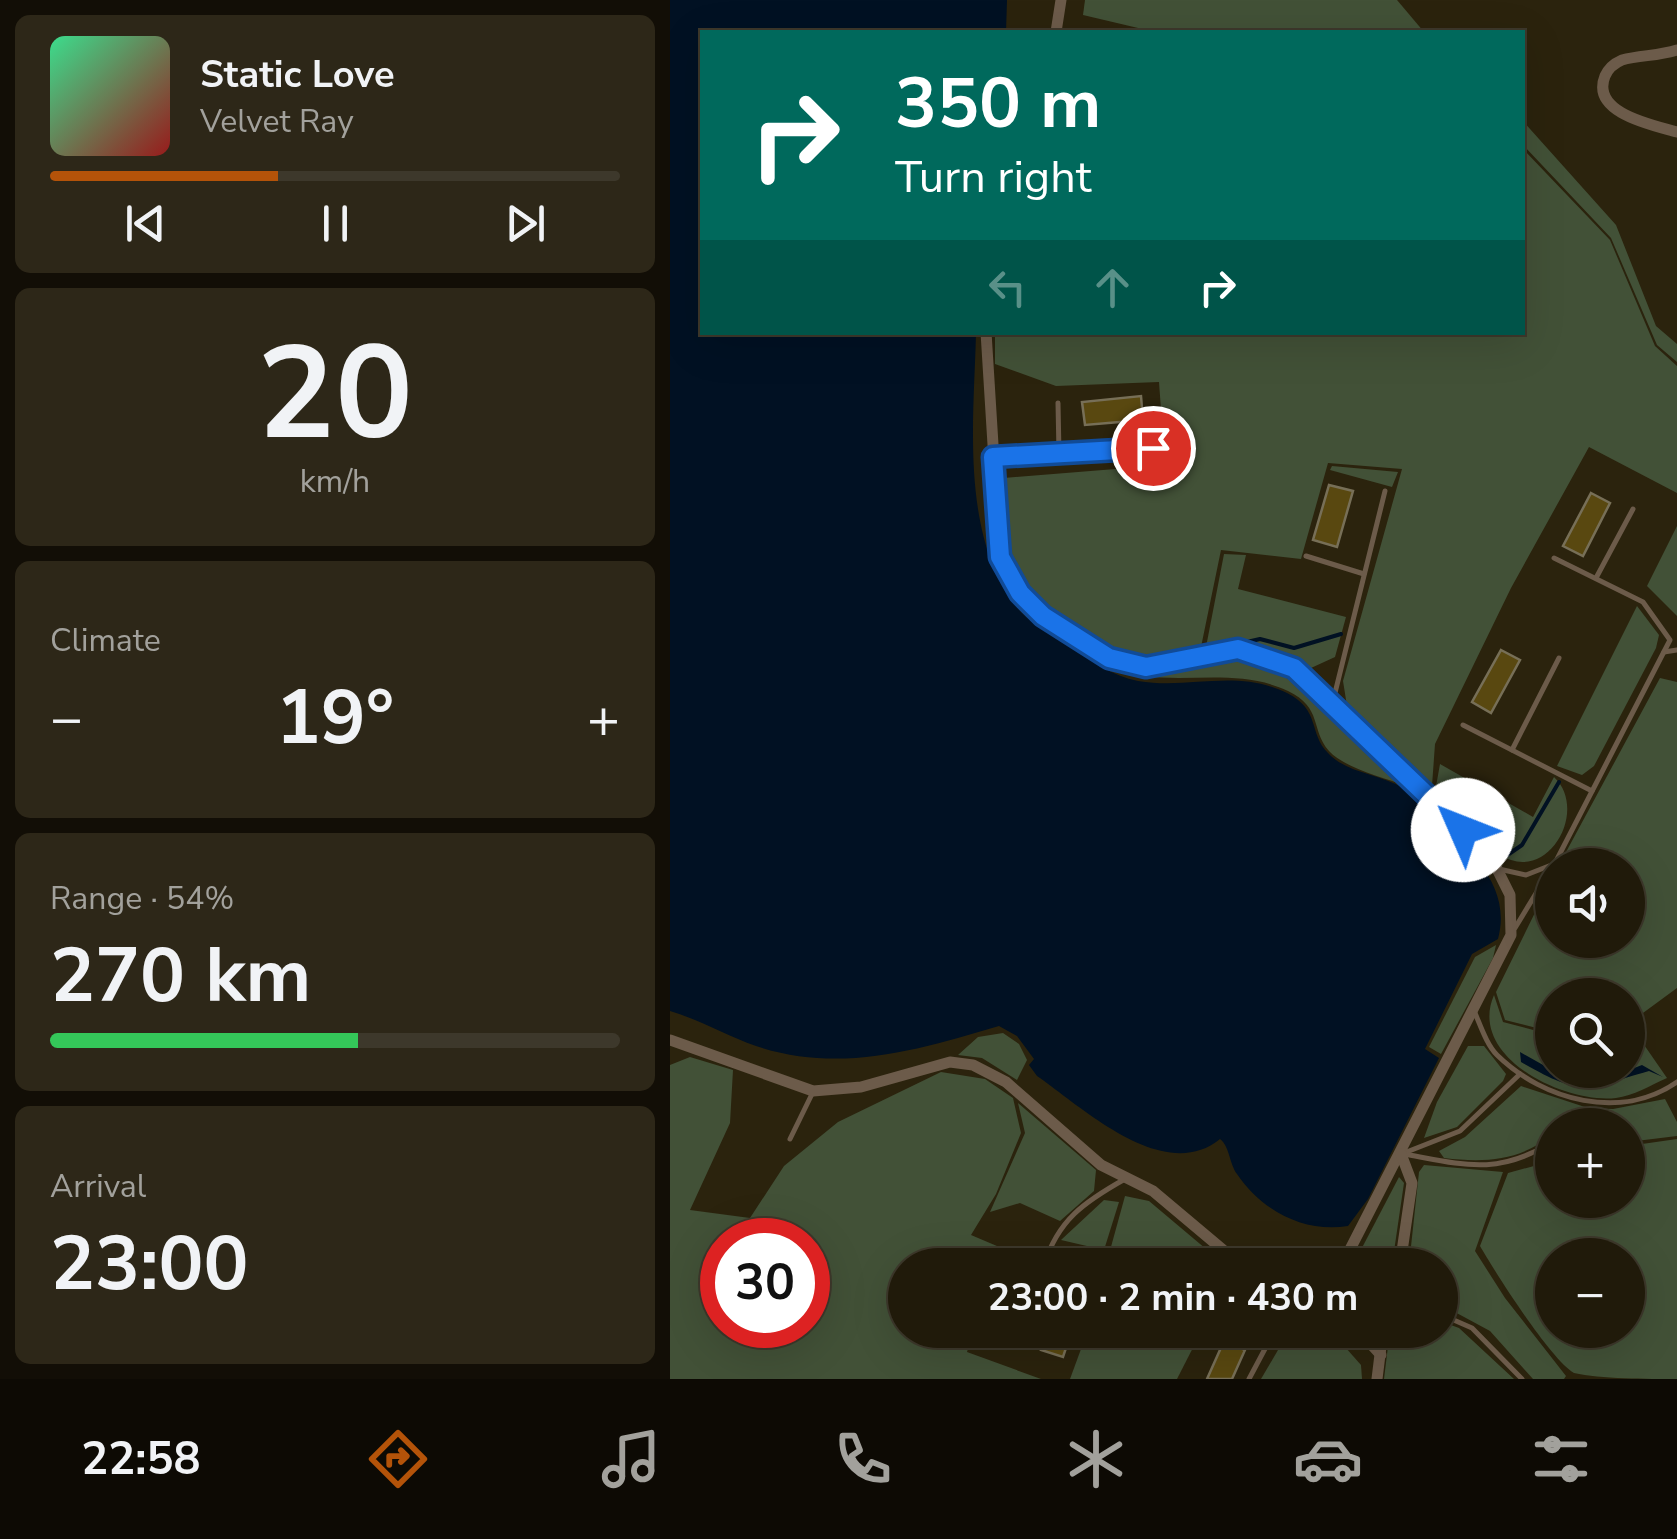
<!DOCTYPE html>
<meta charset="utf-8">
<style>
:root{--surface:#201a0a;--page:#2d2718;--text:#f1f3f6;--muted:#a2a19c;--line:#3d382b;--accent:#b45309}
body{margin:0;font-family:"Nunito Sans",sans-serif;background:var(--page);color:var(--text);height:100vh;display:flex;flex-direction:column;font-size:38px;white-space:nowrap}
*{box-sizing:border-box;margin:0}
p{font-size:32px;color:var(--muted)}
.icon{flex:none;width:55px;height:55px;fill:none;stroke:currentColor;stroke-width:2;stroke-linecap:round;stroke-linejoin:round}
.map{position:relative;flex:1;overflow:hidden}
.panel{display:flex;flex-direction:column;gap:15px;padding:15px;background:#120e06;width:670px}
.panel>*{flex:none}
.banner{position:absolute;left:30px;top:30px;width:825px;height:305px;border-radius:0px;box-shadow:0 10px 40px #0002,0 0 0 2px var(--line);background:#00695c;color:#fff;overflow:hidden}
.tools{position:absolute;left:865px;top:848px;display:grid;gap:20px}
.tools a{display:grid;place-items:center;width:110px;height:110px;border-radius:50%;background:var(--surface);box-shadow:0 10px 40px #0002,0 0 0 2px var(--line);font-size:50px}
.speed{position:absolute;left:30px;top:1218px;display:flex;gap:20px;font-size:50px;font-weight:700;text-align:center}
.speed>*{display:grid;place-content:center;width:130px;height:130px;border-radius:50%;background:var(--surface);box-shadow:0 10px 40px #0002,0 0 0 2px var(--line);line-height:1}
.speed .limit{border:15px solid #d22;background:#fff;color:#111}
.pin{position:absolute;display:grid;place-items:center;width:85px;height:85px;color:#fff;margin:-42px;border:5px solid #fff;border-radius:50%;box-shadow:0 2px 10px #0007}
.me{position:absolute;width:110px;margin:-55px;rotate:314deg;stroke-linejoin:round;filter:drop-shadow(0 0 8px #0008)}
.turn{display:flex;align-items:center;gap:35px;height:210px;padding:0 30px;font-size:45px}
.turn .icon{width:130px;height:130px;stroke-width:2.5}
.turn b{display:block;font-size:70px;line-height:85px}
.lanes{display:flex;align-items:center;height:95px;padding:0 30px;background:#0003;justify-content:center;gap:50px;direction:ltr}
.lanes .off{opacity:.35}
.big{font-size:75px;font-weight:700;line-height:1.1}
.panel .widget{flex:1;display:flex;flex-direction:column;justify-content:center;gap:15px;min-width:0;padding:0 35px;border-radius:15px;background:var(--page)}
.panel .dial{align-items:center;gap:0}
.dial b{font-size:130px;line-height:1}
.song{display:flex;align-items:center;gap:30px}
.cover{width:120px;height:120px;border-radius:15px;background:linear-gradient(135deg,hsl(150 70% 55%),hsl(0 70% 35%))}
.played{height:10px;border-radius:5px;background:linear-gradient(90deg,var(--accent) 40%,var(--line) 40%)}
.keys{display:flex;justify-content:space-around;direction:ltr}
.heat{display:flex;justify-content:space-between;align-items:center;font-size:55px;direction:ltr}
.charge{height:15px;border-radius:8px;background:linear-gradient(90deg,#34c759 54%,var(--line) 0)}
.trip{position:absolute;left:218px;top:1248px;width:570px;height:100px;border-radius:50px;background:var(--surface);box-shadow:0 10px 40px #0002,0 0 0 2px var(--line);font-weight:700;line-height:100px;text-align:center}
.menu{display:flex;height:160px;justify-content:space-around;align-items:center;background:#0d0a04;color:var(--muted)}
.menu .icon{width:70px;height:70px}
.menu .active{color:var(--accent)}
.menu b{font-size:45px;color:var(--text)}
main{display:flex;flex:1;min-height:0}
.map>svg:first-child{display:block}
</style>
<main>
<section class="panel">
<div class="widget">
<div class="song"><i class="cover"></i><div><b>Static Love</b><p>Velvet Ray</p></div></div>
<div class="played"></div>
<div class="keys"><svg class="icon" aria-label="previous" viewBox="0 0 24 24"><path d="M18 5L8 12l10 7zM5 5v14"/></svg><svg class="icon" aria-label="pause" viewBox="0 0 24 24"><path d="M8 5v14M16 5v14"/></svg><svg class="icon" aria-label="next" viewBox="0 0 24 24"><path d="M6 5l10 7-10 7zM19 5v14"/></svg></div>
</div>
<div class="widget dial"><b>20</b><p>km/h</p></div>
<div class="widget"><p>Climate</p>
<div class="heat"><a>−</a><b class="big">19°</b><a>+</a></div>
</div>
<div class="widget"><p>Range · 54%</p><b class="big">270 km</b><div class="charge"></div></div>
<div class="widget"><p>Arrival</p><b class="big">23:00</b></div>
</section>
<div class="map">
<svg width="1007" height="1379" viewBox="0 0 1007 1379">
<rect width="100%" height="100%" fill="#2b230d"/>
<g fill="#425137" fill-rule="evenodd">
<path d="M415 0H727L754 32H485L413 15Z"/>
<path d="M852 120 946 225 986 326 1007 344V362L987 345 941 238 853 145Z"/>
<path d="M853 149 940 240 985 346 1007 366V493L919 447 841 588 765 744 762 786 677 706 673 681 732 469 658 463 631 559 551 550 531 647C517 650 500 657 486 656 438 654 375 616 351 575 334 548 336 508 334 478L495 465 489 382 386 386 325 364V333L852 332Z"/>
<path d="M662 466 728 472 722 487 660 470Z"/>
<path d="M1007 526V616L977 586Z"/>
<path d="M554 554 576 555 568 589 676 617 665 657 641 668C606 654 575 638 536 647Z"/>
<path d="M967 606 989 635 986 648 924 766 912 775 887 766Z"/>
<path d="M556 658C635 665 680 737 736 786 713 777 676 769 659 751 640 729 653 708 618 691 559 663 496 692 438 666L486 672Z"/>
<path d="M990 678 1007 682V988L958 1024V995H882V1032L835 1020 826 992 882 878V940H958V865H889Z"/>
<path d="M770 764 863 817 884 777C917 808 883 874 841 860 813 851 786 813 765 792Z"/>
<path d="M826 945 823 958 771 1054 759 1047 805 957Z"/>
<path d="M824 995 833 1022 882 1035V1070H958L961 1026 997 1078C981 1085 963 1096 946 1098 895 1104 797 1057 824 995Z"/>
<path d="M333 1033 349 1044 357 1060 347 1080 312 1058 288 1055 308 1037Z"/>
<path d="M798 1046H814L836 1074 833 1081 787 1127 754 1138 767 1102Z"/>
<path d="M20 1057 63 1070 60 1123 20 1210 80 1218 114 1166 168 1122 271 1072 315 1079 343 1098 351 1133 326 1194 301 1235 334 1249 328 1265H235V1330H304L297 1352 371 1379H0V1065ZM52 1240H138V1325H52Z"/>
<path d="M851 1086 918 1108 943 1109 995 1099 1007 1122V1136L958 1142V1125H935L920 1118 882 1125V1135C849 1161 815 1163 774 1158L769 1151 795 1137Z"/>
<path d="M348 1103 426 1170 424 1191 390 1221 350 1203 320 1212 355 1133Z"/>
<path d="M1007 1139V1379C978 1379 930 1379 904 1373 880 1359 825 1272 810 1246L838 1173 882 1161V1200H958V1146ZM882 1255H958V1330H882Z"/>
<path d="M754 1165 833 1172 805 1251 835 1298 896 1376 894 1379H863L820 1331 770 1304V1265H739L749 1172Z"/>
<path d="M729 1177 734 1183 722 1265H683Z"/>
<path d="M455 1196 479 1201 555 1265H436Z"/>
<path d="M434 1200 449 1202 434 1250 391 1240Z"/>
<path d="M770 1321 789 1328 844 1379H714L720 1330H770Z"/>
<path d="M418 1330H532L507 1379H400Z"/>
<path d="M637 1330H660L691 1365 692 1379H591L615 1338Z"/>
</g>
<g fill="#011123">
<path d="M0 0H337L336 32H32V332L306 333C304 420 289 540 351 612 363 625 385 637 400 647 422 661 442 676 468 681 520 690 565 668 617 693 651 710 638 733 658 753 676 773 710 774 733 788 745 795 756 809 767 818 801 851 842 887 828 939L802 954 755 1049 769 1058 698 1199 678 1226C635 1233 593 1212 567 1174 559 1163 560 1147 550 1139 494 1185 412 1107 367 1076L359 1065 364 1059 347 1036 329 1026C248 1050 170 1074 86 1046 57 1036 30 1020 0 1011Z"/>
<path d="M850 1052 882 1070 905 1075 925 1070 941 1077 972 1065 993 1077 979 1071C915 1089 914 1098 851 1062Z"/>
</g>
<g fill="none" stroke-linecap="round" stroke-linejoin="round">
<g stroke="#011123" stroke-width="4">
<path d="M568 644 590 639 624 648 671 634"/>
<path d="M836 856 852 845 889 782"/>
</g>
</g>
<g fill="#594810" stroke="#776f57" stroke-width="2.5">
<path d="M471 396 473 420 415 425 412 402Z"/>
<path d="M659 485 683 491 667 547 643 540Z"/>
<path d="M921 493 940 503 913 556 893 546Z"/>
<path d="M831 650 850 660 821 713 802 702Z"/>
<path d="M378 1330H402L393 1357 371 1350Z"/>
<path d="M554 1341 575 1350 562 1379H537Z"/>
</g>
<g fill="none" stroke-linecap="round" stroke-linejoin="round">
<g stroke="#6c5b4a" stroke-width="5">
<path d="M388 403 389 453"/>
<path d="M326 457 483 448"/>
<path d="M636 556 694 574"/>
<path d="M926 578 963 509"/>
<path d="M994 652 1007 650"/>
<path d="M663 701 715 491"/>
<path d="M793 725 922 791"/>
<path d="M842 750 889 658"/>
<path d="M884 865 1000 640 973 602 884 558"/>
<path d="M829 869 856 875 884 864"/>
<path d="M845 928 882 867"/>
<path d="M805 1013C811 1027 817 1045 827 1055 874 1101 951 1121 1007 1082"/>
<path d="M910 1125H930"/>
<path d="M120 1139 142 1094"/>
<path d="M734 1153 790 1131 850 1074"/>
<path d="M734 1154C794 1165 828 1176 882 1142"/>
<path d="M374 1265C388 1220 414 1202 455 1179"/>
<path d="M770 1314 802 1328 852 1379"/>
<path d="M348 1346 353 1330"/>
<path d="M579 1379 605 1330"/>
</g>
<g stroke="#6c5b4a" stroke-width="11">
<path d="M386 32 391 0"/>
<path d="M1007 50C989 56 970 55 952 60 945 63 938 69 935 76 920 113 983 125 1007 132"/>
<path d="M316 332 330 557 349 593 373 616 439 658 476 667 568 649 624 668 820 855 840 895 841 935 672 1265"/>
<path d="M0 1040 143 1091 191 1087 280 1062 303 1065 336 1082 431 1165 483 1191 571 1265"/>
<path d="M730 1265 742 1183 731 1154"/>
<path d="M688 1330 711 1355"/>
<path d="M707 1379 713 1330"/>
</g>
</g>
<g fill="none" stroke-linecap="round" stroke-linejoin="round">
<defs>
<path id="route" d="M483 448 323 457 330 557 350 593 373 616 439 658 476 667 568 649 624 668 793 830"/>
</defs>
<use href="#route" stroke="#114b97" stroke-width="25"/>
<use href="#route" stroke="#1a73e8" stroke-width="18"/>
</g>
</svg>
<div class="tools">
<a><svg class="icon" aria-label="sound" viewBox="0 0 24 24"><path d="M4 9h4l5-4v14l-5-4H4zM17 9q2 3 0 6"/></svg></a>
<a><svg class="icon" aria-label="search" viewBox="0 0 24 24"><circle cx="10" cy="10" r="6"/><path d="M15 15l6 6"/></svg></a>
<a>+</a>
<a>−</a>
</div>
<div class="speed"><div class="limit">30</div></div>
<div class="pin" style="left:483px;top:448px;background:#d93025"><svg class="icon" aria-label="arrive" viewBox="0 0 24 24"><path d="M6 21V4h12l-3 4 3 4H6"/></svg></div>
<svg class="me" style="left:793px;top:830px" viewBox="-20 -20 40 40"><circle r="19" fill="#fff"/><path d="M0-13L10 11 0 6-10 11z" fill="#1a73e8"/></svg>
<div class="trip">23:00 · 2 min · 430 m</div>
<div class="banner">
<div class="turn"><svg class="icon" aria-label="right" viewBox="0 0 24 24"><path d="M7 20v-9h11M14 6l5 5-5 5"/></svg><div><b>350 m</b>Turn right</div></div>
<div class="lanes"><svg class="icon off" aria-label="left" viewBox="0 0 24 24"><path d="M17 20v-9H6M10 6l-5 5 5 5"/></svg><svg class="icon off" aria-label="ahead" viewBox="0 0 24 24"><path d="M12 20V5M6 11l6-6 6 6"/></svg><svg class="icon" aria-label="right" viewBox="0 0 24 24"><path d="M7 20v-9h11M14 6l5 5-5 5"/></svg></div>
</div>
</div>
</main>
<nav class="menu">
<b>22:58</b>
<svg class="icon active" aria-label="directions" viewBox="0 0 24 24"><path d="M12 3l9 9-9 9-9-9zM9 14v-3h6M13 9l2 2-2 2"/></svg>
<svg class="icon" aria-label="music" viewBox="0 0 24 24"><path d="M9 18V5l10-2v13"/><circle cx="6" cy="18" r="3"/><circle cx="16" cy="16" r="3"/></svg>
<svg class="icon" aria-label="phone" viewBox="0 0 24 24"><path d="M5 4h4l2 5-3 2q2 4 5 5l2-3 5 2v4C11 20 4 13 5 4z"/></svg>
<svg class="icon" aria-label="climate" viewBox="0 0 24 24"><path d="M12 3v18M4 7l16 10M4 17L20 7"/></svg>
<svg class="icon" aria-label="car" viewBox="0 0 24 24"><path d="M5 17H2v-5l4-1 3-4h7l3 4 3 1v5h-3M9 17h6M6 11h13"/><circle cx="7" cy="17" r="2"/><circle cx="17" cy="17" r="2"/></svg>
<svg class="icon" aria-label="filters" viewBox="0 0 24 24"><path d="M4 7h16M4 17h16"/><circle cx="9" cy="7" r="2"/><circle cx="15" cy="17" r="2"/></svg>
</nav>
